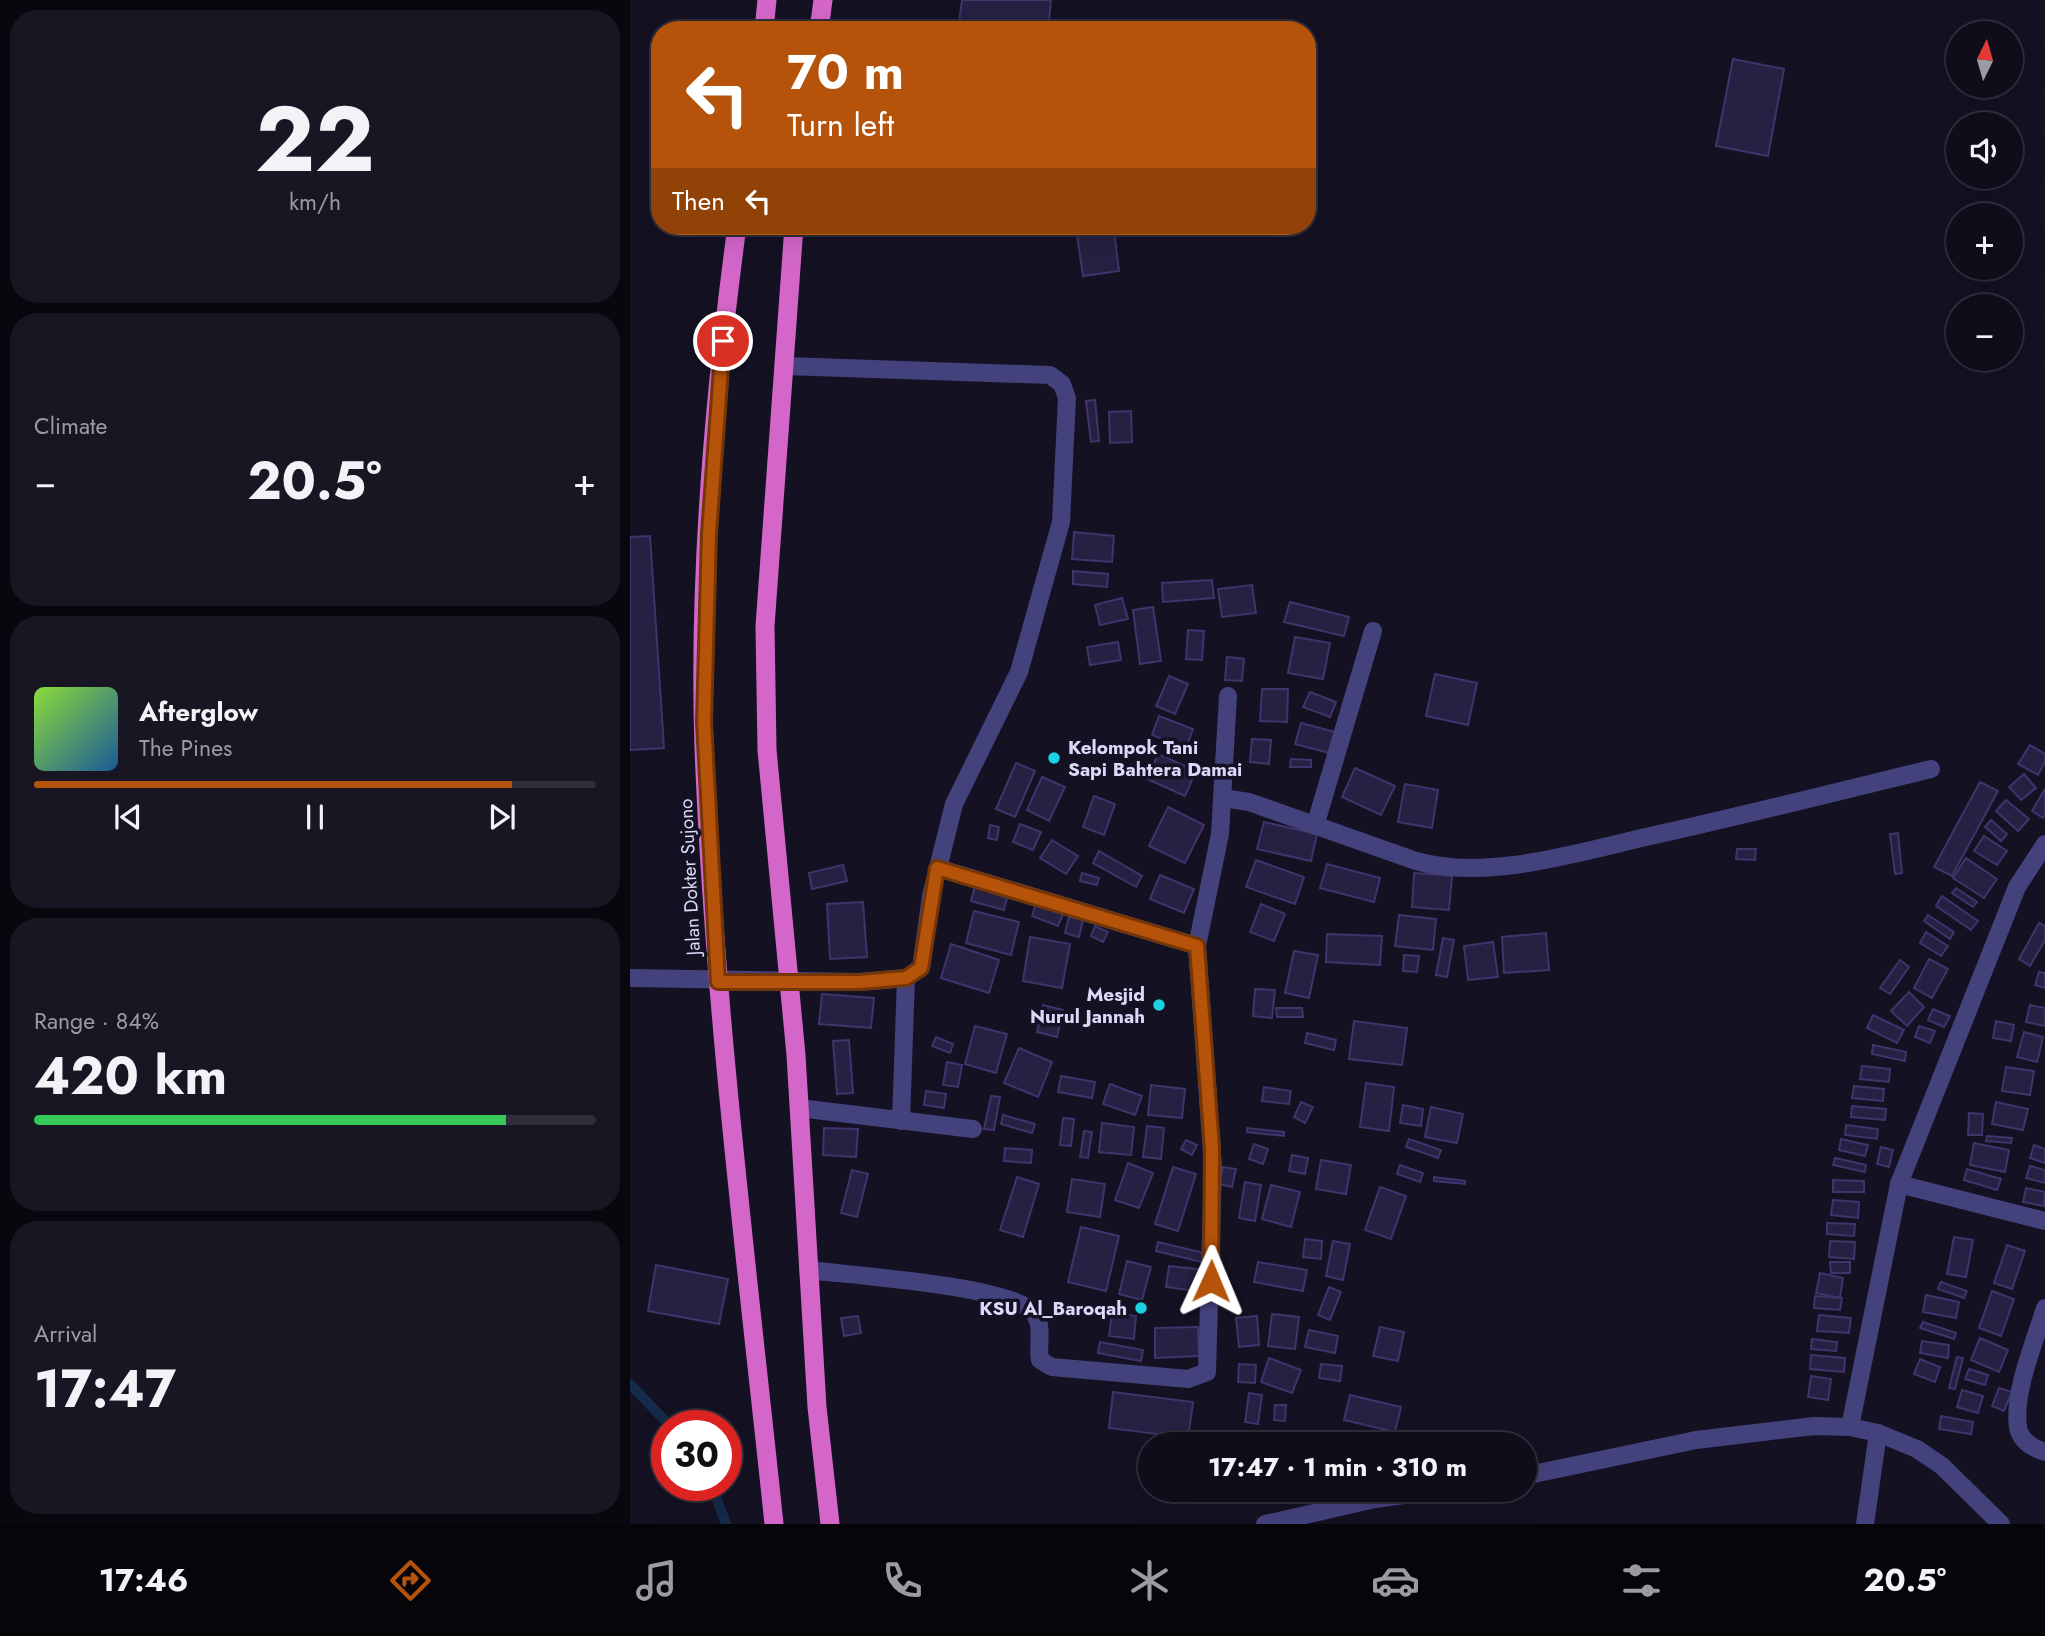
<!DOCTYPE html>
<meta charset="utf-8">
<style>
:root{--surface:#0f0d1a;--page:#181623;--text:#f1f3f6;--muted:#9b9ca2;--line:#2f2d39;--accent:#b45309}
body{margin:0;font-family:Jost,sans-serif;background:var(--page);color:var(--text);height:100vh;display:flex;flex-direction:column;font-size:26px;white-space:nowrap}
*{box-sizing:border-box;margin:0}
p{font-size:23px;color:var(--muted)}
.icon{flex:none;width:38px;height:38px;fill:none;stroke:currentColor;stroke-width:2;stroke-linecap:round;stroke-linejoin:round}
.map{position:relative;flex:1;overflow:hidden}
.sheet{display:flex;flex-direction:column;gap:10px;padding:10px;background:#08070e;width:630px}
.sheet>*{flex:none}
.hud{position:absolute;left:21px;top:21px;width:665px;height:214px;border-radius:28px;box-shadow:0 7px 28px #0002,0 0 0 2px var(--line);background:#b45309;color:#fff;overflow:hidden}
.needle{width:46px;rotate:5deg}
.buttons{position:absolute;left:1316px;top:21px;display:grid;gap:14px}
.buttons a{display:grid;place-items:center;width:77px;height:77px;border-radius:50%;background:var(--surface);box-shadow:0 7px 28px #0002,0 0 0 2px var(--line);font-size:35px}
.speed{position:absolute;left:21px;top:1410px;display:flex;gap:14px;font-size:35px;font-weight:700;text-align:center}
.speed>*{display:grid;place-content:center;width:91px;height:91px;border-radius:50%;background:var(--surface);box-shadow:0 7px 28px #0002,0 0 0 2px var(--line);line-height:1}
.speed .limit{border:10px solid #d22;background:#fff;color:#111}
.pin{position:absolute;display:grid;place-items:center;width:60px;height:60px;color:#fff;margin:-30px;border:4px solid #fff;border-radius:50%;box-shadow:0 2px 7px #0007}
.me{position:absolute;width:77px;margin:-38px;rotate:1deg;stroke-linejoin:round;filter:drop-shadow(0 0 5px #0008)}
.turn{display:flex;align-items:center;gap:24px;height:147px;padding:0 21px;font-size:32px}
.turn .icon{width:91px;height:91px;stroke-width:2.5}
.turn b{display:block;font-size:49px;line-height:60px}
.then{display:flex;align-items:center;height:66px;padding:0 21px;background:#0003;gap:14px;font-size:26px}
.big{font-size:52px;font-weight:700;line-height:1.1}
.sheet .widget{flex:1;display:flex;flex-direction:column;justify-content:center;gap:10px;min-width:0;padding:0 24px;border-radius:28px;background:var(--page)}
.sheet .dial{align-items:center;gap:0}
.dial b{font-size:91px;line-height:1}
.song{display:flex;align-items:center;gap:21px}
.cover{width:84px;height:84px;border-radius:10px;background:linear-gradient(135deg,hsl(90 70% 55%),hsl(210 70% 35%))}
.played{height:7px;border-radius:4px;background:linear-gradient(90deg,var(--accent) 85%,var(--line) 85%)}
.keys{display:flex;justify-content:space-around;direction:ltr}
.heat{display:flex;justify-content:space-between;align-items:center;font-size:38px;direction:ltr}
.charge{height:10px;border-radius:5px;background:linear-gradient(90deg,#34c759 84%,var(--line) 0)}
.trip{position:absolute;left:508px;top:1432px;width:399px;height:70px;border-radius:35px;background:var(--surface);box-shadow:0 7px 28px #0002,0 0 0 2px var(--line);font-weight:700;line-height:70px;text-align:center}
.menu{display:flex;height:112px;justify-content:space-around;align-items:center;background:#06050a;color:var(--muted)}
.menu .icon{width:49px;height:49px}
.menu .on{color:var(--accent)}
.menu b{font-size:32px;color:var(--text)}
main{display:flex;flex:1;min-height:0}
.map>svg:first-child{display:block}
</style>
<main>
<section class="sheet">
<div class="widget dial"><b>22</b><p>km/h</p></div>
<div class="widget"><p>Climate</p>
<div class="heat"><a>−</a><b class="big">20.5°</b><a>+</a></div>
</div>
<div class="widget">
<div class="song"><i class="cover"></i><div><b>Afterglow</b><p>The Pines</p></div></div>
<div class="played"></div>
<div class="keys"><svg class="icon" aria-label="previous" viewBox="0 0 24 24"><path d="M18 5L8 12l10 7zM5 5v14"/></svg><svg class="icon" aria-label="pause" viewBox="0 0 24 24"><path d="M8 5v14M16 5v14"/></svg><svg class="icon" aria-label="next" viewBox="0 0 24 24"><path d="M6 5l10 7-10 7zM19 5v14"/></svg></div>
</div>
<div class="widget"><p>Range · 84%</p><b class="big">420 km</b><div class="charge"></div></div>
<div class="widget"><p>Arrival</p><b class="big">17:47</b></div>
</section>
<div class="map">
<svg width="1415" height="1524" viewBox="0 0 1415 1524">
<rect width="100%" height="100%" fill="#141123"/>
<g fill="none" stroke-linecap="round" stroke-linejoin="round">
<g stroke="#162a49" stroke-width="10">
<path d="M0 1384 40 1426"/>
<path d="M82 1486 96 1524"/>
</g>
</g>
<g fill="#262042" stroke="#3f346b" stroke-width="2">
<path d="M332 0H421L418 30H328Z"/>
<path d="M1103 59 1154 69 1138 156 1086 146Z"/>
<path d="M484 230 489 271 453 276 447 235Z"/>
<path d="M465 400 469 441 461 442 456 401Z"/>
<path d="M501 411 502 442 480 443 479 412Z"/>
<path d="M444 532 484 536 482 562 442 559Z"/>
<path d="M20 536 34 748 0 750V537Z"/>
<path d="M443 571 478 574 477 587 443 584Z"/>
<path d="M582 580 584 598 533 602 532 583Z"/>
<path d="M622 585 626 613 592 617 588 589Z"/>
<path d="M492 598 498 619 470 625 465 605Z"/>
<path d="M660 602 719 617 714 636 654 622Z"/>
<path d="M523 607 531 661 510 664 503 610Z"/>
<path d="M558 630 574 631 572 660 556 659Z"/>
<path d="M665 637 700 643 693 679 658 673Z"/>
<path d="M488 642 491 660 460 665 457 647Z"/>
<path d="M597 657 614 659 612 681 595 680Z"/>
<path d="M805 674 847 683 838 725 796 716Z"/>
<path d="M539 676 558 684 545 714 526 706Z"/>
<path d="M632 689H658L657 722 630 721Z"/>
<path d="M680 692 706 702 700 717 673 707Z"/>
<path d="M529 716 563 729 556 748 522 735Z"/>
<path d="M671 723 705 732 699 753 665 744Z"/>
<path d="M622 739 641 740 639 764 620 762Z"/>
<path d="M1400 745 1415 754V762L1408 775 1388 764Z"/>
<path d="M528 754 566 771 555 796 517 779Z"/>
<path d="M661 759 681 760V767H660Z"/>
<path d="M386 763 405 771 385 817 366 809Z"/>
<path d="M725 768 765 786 751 815 712 797Z"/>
<path d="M1394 774 1406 788 1391 800 1379 787Z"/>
<path d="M412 777 435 787 419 821 397 810Z"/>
<path d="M1350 782 1368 791 1322 876 1304 867Z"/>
<path d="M775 784 808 790 802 828 768 822Z"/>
<path d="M1415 789V815L1413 818 1402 811Z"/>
<path d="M464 796 485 804 474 835 453 827Z"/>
<path d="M1376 800 1399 819 1388 831 1366 811Z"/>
<path d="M538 807 574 825 555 863 519 846Z"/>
<path d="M1361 820 1377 834 1371 841 1355 827Z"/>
<path d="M634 822 687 834 681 861 627 849Z"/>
<path d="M390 824 411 832 403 850 383 842Z"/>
<path d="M360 825 369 827 367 840 358 838Z"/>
<path d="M1268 833 1272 873 1265 874 1260 834Z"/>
<path d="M1354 836 1377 851 1367 865 1344 851Z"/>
<path d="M422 840 448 856 436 874 410 858Z"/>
<path d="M1107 849H1126L1125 860 1106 859Z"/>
<path d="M469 851 512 876 506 887 463 863Z"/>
<path d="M1336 858 1367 879 1354 898 1323 878Z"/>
<path d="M626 860 674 877 665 904 616 887Z"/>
<path d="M697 864 750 878 744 902 690 888Z"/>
<path d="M213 865 217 881 182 889 179 873Z"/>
<path d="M452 873 469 878 467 885 450 881Z"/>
<path d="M784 873 822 876 819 910 782 907Z"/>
<path d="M530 875 564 889 554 913 520 899Z"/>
<path d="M345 886 378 894 374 910 341 901Z"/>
<path d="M1326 888 1347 902 1343 907 1322 893Z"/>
<path d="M1312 896 1348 921 1341 930 1306 906Z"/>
<path d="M233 902 237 957 200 959 197 904Z"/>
<path d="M406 903 433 914 428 926 402 916Z"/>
<path d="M631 904 655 914 644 941 620 932Z"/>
<path d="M344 911 389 922 381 955 336 943Z"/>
<path d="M769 915 806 919 803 950 765 946Z"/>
<path d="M1298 915 1324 932 1320 939 1294 921Z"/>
<path d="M439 917 453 920 449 937 435 933Z"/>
<path d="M1409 923 1415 926V940L1400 966 1389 959Z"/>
<path d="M465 926 478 932 473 942 461 936Z"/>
<path d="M1296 932 1318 946 1311 956 1290 943Z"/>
<path d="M916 933 919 970 874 973 872 937Z"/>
<path d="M697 934 752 936 750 965 696 962Z"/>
<path d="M400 937 440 944 432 988 393 981Z"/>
<path d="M813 938 824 940 817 977 806 975Z"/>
<path d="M863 942 868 977 838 980 834 946Z"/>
<path d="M321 944 369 960 359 993 311 978Z"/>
<path d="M664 951 688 955 679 998 655 993Z"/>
<path d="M774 955 789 956 787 972 773 971Z"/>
<path d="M1299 959 1318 969 1302 998 1284 988Z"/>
<path d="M1270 960 1279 967 1260 994 1250 988Z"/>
<path d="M1409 972 1415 973V988L1405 985Z"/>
<path d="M625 989 645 990 642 1018 623 1016Z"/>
<path d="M1279 992 1294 1007 1277 1026 1261 1011Z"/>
<path d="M192 994 244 998 241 1028 189 1024Z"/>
<path d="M413 1005 433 1010 427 1037 407 1032Z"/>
<path d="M1400 1005 1415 1008V1026L1396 1022Z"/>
<path d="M646 1008H672L673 1017H647Z"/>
<path d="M1303 1009 1320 1016 1314 1027 1298 1020Z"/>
<path d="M1243 1015 1274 1030 1267 1043 1237 1028Z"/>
<path d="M724 1021 777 1028 772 1065 719 1059Z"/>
<path d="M1366 1021 1384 1025 1381 1041 1363 1038Z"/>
<path d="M345 1026 377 1034 366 1073 335 1064Z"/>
<path d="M1289 1026 1305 1031 1300 1043 1285 1037Z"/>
<path d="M1394 1032 1413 1037 1407 1062 1387 1057Z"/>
<path d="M677 1033 706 1040 704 1050 675 1043Z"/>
<path d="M306 1037 323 1044 320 1053 302 1046Z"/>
<path d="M219 1040 223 1093 207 1094 203 1041Z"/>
<path d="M1243 1045 1276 1052 1275 1061 1242 1054Z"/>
<path d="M389 1048 422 1062 408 1097 374 1083Z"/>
<path d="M317 1062 332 1065 328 1087 313 1085Z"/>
<path d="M1232 1066 1260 1069 1259 1082 1230 1079Z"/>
<path d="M1376 1067 1404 1071 1400 1095 1372 1091Z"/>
<path d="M431 1076 465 1082 462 1098 428 1092Z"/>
<path d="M736 1083 764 1087 759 1131 730 1127Z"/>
<path d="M480 1084 512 1096 505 1115 473 1104Z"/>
<path d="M521 1085 555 1089 552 1118 518 1115Z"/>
<path d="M1224 1086 1254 1089 1253 1101 1222 1098Z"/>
<path d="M634 1087 661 1091 659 1104 632 1101Z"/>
<path d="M296 1091 316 1094 314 1108 294 1105Z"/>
<path d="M361 1096 370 1097 364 1130 354 1129Z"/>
<path d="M671 1102 683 1107 675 1123 664 1117Z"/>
<path d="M1366 1102 1398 1109 1393 1130 1362 1124Z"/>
<path d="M773 1105 793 1109 791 1126 770 1123Z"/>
<path d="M1222 1106 1256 1109 1255 1120 1221 1117Z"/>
<path d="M801 1107 833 1114 827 1143 795 1137Z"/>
<path d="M1339 1113 1353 1114 1352 1135H1338Z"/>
<path d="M373 1115 405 1124 402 1133 371 1124Z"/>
<path d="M433 1118 444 1119 441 1146 430 1145Z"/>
<path d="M472 1123 504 1127 501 1155 469 1152Z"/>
<path d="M1216 1125 1248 1129 1247 1139 1215 1135Z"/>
<path d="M517 1126 534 1128 531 1159 513 1157Z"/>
<path d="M194 1128 228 1129 226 1157 193 1155Z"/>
<path d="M617 1128 654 1132V1136L617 1132Z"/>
<path d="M454 1131 462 1132 458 1158 450 1157Z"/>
<path d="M1357 1136 1382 1138 1381 1143 1356 1141Z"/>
<path d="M779 1139 811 1150 808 1158 776 1147Z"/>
<path d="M1211 1139 1238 1145 1235 1156 1209 1150Z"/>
<path d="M556 1140 567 1145 562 1155 551 1149Z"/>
<path d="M1344 1143 1379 1150 1375 1172 1340 1165Z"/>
<path d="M624 1144 638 1149 633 1164 619 1159Z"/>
<path d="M1404 1145 1415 1149V1163L1400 1158Z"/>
<path d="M1251 1147 1263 1150 1259 1167 1247 1164Z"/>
<path d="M375 1148 402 1150 401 1163 374 1161Z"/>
<path d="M662 1155 678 1158 675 1174 659 1171Z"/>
<path d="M1205 1158 1236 1165 1235 1172 1203 1165Z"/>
<path d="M691 1160 721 1165 716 1194 686 1189Z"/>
<path d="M498 1163 523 1173 509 1208 485 1200Z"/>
<path d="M770 1165 793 1173 790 1182 767 1174Z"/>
<path d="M1400 1166 1415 1170V1183L1396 1178Z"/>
<path d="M543 1167 566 1174 548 1231 525 1224Z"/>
<path d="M593 1167 606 1169 602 1187 589 1184Z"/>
<path d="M1337 1169 1371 1179 1367 1190 1334 1180Z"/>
<path d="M222 1170 238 1174 227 1217 211 1213Z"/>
<path d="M387 1177 409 1184 393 1237 370 1230Z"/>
<path d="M804 1177 835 1181V1184L804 1181Z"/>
<path d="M442 1179 475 1184 470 1217 437 1212Z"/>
<path d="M1203 1180 1234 1181V1192H1203Z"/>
<path d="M615 1182 631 1185 625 1221 609 1218Z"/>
<path d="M641 1185 670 1192 661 1227 632 1219Z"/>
<path d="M750 1187 776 1196 761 1239 735 1230Z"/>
<path d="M1396 1188 1415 1192 1414 1206 1393 1202Z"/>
<path d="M1203 1200 1229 1202 1228 1218 1201 1215Z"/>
<path d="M1197 1223 1225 1224 1224 1236 1197 1234Z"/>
<path d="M451 1227 489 1236 476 1291 438 1282Z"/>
<path d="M1324 1237 1343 1240 1336 1277 1317 1274Z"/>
<path d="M675 1239 692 1241 691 1259 673 1257Z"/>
<path d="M703 1241 720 1244 713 1280 696 1276Z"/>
<path d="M1200 1241 1225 1242 1224 1259 1199 1257Z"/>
<path d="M528 1242 578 1254 576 1263 526 1251Z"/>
<path d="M1377 1245 1395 1251 1382 1289 1364 1283Z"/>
<path d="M497 1261 521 1267 512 1300 489 1294Z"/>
<path d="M628 1262 677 1270 673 1291 624 1282Z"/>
<path d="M1200 1262H1220V1273H1201Z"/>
<path d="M26 1265 98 1279 89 1324 18 1311Z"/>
<path d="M539 1266 576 1270 573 1292 536 1287Z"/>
<path d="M1190 1273 1213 1278 1210 1298 1186 1293Z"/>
<path d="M1311 1282 1337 1291 1334 1298 1308 1289Z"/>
<path d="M699 1287 711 1292 700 1320 688 1315Z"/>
<path d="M1362 1291 1384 1299 1371 1336 1349 1328Z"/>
<path d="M1296 1295 1329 1302 1326 1318 1293 1312Z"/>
<path d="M1185 1296 1212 1298 1210 1310 1184 1308Z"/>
<path d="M482 1313 506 1316 504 1339 479 1336Z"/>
<path d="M642 1314 669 1317 665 1349 638 1346Z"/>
<path d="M1189 1315 1221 1318 1219 1333 1187 1331Z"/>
<path d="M228 1316 231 1333 214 1336 211 1318Z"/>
<path d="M627 1316 629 1345 609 1347 606 1318Z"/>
<path d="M1293 1322 1326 1333 1324 1339 1290 1328Z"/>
<path d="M568 1327 569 1356 525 1358V1328Z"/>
<path d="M750 1327 774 1332 768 1361 743 1356Z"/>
<path d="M679 1330 708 1336 705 1353 675 1347Z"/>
<path d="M1350 1338 1378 1350 1369 1372 1341 1360Z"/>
<path d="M1182 1339 1207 1342 1206 1351 1181 1349Z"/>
<path d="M1292 1341 1319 1345 1318 1358 1290 1353Z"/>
<path d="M470 1342 513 1350 511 1361 468 1353Z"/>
<path d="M1181 1355 1215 1358 1214 1372 1180 1369Z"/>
<path d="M1327 1357 1333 1358 1325 1389 1319 1388Z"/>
<path d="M639 1358 671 1370 662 1393 631 1382Z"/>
<path d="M1290 1359 1310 1367 1305 1382 1284 1374Z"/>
<path d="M609 1364 626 1365 625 1383 608 1382Z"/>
<path d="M691 1364 712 1366 710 1381 689 1378Z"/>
<path d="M1339 1369 1358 1375 1355 1385 1335 1379Z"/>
<path d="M1181 1376 1201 1379 1198 1400 1178 1397Z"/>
<path d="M1369 1388 1382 1392 1374 1411 1362 1406Z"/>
<path d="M1332 1390 1353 1396 1348 1413 1327 1407Z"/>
<path d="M483 1392 563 1402 558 1438 479 1428Z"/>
<path d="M619 1393 632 1395 628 1424 615 1422Z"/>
<path d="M720 1395 771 1407 765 1432 714 1420Z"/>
<path d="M645 1405H656L655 1421 644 1420Z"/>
<path d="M1311 1416 1343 1422 1341 1434 1309 1429Z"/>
</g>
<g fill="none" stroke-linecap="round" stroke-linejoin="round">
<g stroke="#44427d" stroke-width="18">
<path d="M592 798 619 802 786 861C857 881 946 853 1016 837 1112 816 1206 792 1301 769"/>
<path d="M685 826 743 631"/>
<path d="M308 868 567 946"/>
<path d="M0 978 230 982 276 978 291 968 301 896 324 804 389 672 431 522 437 398 432 384 420 375 156 366"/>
<path d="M169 1108 343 1129"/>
<path d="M271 1121 276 978"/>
<path d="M1269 1184 1415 1221"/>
<path d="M178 1270C218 1275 383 1286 404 1313 414 1326 407 1345 410 1360L422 1367 558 1379 577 1372 583 1167 567 946 590 834 598 696"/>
<path d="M1415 1308C1405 1341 1383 1392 1388 1427 1390 1441 1403 1448 1415 1452"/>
<path d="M1220 1427 1269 1184 1387 887 1415 844"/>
<path d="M894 1476 1066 1440 1184 1426 1220 1427 1248 1433 1287 1449 1312 1466 1371 1524"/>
<path d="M635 1524 745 1499 816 1489"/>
<path d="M1235 1524 1248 1433"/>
</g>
<g stroke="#d466ca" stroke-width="19">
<path d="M134 30 137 0"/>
<path d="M189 30 193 0"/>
<path d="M107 226C84 397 68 575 74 748 84 1007 117 1266 144 1524"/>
<path d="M164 226 135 626 137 750 166 1055 187 1407 200 1524"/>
</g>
</g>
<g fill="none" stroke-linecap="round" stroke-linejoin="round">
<defs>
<path id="route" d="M93 341 79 533 74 722 88 982H230L276 978 291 968 307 868 567 946 582 1148 581 1281"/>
</defs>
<use href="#route" stroke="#753606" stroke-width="18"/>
<use href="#route" stroke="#b45309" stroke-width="12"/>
</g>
<g fill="#1bd1e4" stroke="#141123" stroke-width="2.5">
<circle cx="424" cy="758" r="7"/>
<circle cx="529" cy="1005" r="7"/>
<circle cx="511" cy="1308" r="7"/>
</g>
<g text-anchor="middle" stroke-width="7" stroke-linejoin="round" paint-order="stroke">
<g font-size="19" font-weight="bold" fill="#dcd8fa" stroke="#141123" text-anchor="end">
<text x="438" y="754" text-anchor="start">Kelompok Tani<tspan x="438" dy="22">Sapi Bahtera Damai</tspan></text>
<text x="515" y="1001">Mesjid<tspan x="515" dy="22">Nurul Jannah</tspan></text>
<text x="497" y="1315">KSU Al_Baroqah</text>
</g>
<g font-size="19" fill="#dcd8fa" stroke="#141123">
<text transform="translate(59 877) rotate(-93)" y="7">Jalan Dokter Sujono</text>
</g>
</g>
</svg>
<div class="buttons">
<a><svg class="needle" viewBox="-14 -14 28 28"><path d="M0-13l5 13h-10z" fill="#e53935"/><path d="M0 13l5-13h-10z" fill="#9b9ca2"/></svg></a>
<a><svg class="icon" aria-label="sound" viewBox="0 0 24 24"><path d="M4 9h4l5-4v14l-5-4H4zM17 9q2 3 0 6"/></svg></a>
<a>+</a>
<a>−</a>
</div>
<div class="speed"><div class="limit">30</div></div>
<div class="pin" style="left:93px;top:341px;background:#d93025"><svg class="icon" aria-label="arrive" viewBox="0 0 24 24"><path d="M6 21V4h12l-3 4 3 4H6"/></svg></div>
<svg class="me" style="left:581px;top:1281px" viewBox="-20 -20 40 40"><path d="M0-17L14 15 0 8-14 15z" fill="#b45309" stroke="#fff" stroke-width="4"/></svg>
<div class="trip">17:47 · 1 min · 310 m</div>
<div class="hud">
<div class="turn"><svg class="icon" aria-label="left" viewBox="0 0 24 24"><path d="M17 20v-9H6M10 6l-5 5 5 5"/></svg><div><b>70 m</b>Turn left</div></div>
<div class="then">Then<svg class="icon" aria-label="left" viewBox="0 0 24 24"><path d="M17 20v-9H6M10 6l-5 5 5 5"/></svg></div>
</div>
</div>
</main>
<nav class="menu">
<b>17:46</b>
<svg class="icon on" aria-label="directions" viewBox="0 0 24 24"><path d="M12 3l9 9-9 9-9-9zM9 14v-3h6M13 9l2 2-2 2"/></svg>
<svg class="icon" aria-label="music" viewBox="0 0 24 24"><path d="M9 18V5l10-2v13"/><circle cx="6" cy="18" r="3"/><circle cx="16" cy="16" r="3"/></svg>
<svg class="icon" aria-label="phone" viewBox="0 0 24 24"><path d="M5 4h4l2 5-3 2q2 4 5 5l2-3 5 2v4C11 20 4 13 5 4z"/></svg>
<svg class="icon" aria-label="climate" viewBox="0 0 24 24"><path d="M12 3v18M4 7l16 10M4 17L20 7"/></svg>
<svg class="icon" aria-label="car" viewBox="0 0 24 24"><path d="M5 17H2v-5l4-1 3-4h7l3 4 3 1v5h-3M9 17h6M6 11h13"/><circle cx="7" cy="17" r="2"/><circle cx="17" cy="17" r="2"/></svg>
<svg class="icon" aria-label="filters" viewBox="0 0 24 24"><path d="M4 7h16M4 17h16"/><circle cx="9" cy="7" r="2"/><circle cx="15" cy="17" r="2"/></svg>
<b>20.5°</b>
</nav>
